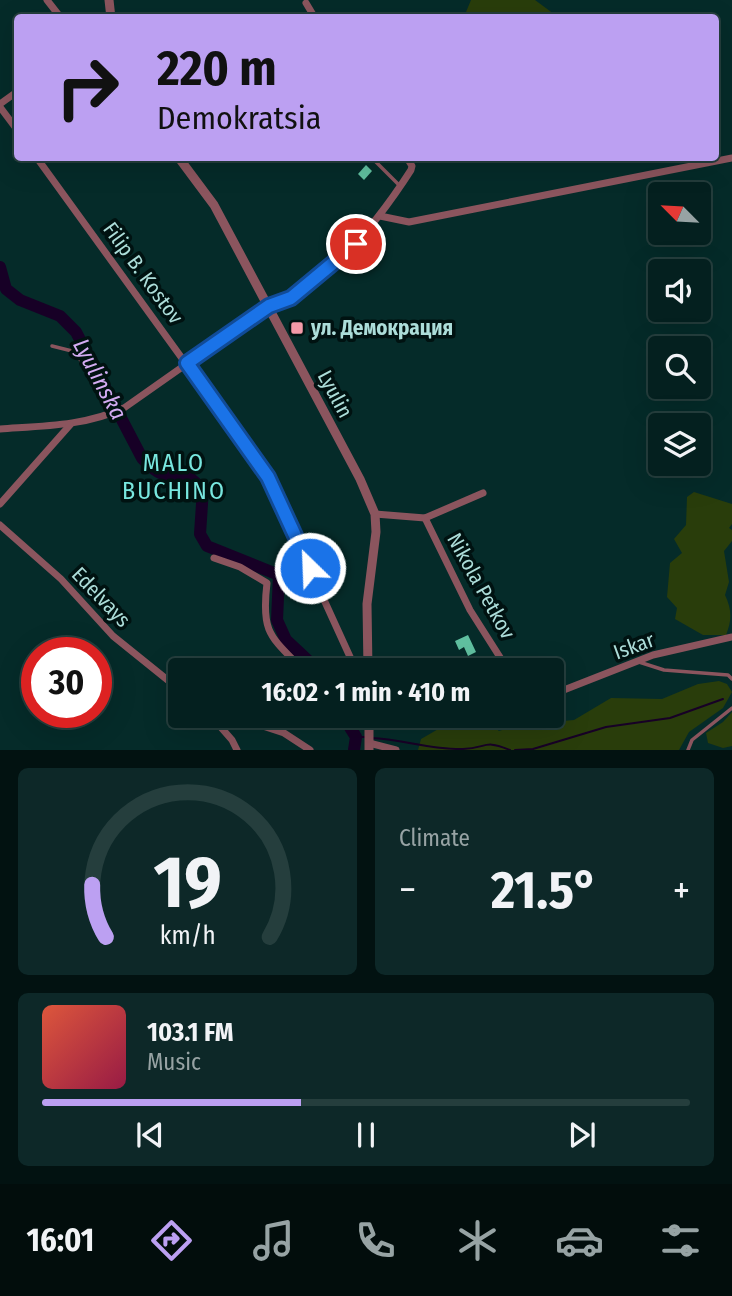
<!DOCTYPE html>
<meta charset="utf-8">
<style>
:root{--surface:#04201f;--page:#0d2828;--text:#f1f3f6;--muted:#97a3a4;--line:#253e3d;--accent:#bca0f2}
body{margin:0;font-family:"Fira Sans Condensed",sans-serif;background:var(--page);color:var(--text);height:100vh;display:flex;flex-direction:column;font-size:26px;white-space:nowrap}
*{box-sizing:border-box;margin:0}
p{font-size:23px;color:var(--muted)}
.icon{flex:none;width:38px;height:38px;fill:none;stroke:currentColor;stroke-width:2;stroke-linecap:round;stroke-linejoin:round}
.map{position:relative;height:750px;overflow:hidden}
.sheet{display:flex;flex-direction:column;gap:18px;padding:18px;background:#021211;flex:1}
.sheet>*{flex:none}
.guide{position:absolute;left:14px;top:14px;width:705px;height:147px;border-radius:7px;box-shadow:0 7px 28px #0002,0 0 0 2px var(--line);background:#bca0f2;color:#111;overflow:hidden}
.needle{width:46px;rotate:294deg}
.fabs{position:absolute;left:648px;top:182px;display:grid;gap:14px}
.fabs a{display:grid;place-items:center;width:63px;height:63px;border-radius:7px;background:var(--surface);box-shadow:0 7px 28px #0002,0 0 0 2px var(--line);font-size:35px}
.speed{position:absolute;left:21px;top:637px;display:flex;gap:14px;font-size:35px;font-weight:700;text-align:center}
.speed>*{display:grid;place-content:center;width:91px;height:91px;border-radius:50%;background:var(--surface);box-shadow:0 7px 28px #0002,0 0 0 2px var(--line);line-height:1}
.speed .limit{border:10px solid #d22;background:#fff;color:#111}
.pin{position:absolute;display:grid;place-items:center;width:60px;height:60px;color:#fff;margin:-30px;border:4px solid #fff;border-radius:50%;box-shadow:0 2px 7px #0007}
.me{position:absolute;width:77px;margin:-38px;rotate:336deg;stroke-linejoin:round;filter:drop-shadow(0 0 5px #0008)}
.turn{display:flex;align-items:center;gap:24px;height:147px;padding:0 28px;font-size:32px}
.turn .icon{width:91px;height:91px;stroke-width:2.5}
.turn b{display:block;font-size:49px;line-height:60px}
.big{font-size:52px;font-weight:700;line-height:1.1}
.sheet .card{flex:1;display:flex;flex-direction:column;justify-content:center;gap:10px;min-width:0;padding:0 24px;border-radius:10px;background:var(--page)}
.sheet .dial{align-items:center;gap:0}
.dial svg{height:182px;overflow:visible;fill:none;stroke:var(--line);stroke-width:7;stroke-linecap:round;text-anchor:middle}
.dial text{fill:var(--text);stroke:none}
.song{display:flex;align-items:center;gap:21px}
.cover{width:84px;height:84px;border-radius:10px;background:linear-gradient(135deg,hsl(10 70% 55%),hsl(340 70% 35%))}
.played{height:7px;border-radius:4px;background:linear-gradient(90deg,var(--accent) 40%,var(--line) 40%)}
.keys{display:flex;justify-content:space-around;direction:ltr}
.heat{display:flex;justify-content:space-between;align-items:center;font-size:38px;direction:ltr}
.sheet .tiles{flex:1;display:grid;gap:18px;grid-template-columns:1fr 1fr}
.card:last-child{grid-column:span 2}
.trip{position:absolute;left:168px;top:658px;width:396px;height:70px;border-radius:7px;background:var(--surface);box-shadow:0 7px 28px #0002,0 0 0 2px var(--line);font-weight:700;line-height:70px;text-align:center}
.tab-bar{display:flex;height:112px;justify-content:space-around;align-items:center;background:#020d0c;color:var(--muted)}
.tab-bar .icon{width:49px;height:49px}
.tab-bar .on{color:var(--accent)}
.tab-bar b{font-size:32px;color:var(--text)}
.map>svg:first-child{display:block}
</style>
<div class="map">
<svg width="732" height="750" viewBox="0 0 732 750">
<rect width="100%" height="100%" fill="#052b29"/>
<g fill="#293d0b">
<path d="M471 0H535L558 17H473L466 12Z"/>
<path d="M694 492 732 504V524L729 528 732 530V541L724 551 729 582 725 595C732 610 732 620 726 635H703L675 619 677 608 667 597 670 563 682 553 674 539 686 525 687 497Z"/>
<path d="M719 681 727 684 732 692 723 708 689 732 679 750H418L421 739 454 720 481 717 499 731 518 725 574 720 611 698 662 699 698 684Z"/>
<path d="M732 712V746L723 748 708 743 706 733 723 722Z"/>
</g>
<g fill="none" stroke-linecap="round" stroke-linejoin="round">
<g stroke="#170026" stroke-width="2">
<path d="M356 737H365"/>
<path d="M371 738C402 739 431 750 463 749 488 748 483 739 510 750"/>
<path d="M515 750 533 749 606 727 670 718 723 699"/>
</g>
<g stroke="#170026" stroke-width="12">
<path d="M0 267 6 289 20 300 60 316 76 332 142 458C155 473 169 480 189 477L203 489 200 534 207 546 279 575 277 620 286 640 318 670"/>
<path d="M343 716 356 737 354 750"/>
</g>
</g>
<g fill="#60c0a0">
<path d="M366 165 372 171 364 180 358 174Z"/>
<path d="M468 635 476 652 468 656 464 647 459 650 455 641Z"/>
</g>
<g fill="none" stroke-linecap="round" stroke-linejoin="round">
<g stroke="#8b555e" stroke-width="3.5">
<path d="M372 158 399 185"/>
<path d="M52 346 76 352 109 414"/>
<path d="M639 662 664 670 728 675 732 679"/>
<path d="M688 750 692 740 732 708"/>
</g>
<g stroke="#8b555e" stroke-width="7">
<path d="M47 0 61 18"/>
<path d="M306 3 315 18"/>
<path d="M0 104 18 91"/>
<path d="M0 107 18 131"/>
<path d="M37 158 268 477 351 659 353 670"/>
<path d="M380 216 409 222 732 158"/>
<path d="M0 429C43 426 85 426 124 408L269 306C329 284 377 223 411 170L412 166 407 158"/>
<path d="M0 504 70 425"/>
<path d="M375 514 425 518 483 493"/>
<path d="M425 518 470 610 508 670"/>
<path d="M0 525 61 579 113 636 180 690"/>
<path d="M214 558 240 567 267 583C261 633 270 636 303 670"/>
<path d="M329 670 351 659"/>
<path d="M551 695 653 655 732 637"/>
<path d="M211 716 232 740 237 750"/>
<path d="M232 716 284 733 310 750"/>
<path d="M355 716 359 721 369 723"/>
<path d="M369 743 396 750"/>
</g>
<g stroke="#8b555e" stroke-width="9">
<path d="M109 0 111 18"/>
<path d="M179 158 214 205 360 479 375 514 376 532 367 604 368 670"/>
<path d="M369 716V750"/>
</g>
</g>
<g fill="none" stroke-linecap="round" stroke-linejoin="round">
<defs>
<path id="route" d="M310 568 268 477 187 363 269 306 291 298 356 244"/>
</defs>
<use href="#route" stroke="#114b97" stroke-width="18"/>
<use href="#route" stroke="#1a73e8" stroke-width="12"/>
</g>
<rect fill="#f39aa8" stroke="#001211" stroke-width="2.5" x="290" y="321" width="14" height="14" rx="3.5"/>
<g text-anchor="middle" stroke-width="7" stroke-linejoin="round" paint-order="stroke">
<g font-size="21" fill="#acddd9" stroke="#001211">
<text transform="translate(143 273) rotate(54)" y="7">Filip B. Kostov</text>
<text transform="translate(335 394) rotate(62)" y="7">Lyulin</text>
<text transform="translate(481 586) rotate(61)" y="7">Nikola Petkov</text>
<text transform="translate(101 597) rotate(46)" y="7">Edelvays</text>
<text transform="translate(634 646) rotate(-20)" y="7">Iskar</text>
</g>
<g font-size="21" font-weight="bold" fill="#acddd9" stroke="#001211" text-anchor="start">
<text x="311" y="335">ул. Демокрация</text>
</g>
<g font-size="23" font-style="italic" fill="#d3acf3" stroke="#001211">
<text transform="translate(100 379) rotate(62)" y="8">Lyulinska</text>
</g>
<g font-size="24" letter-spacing="2" fill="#78e7df" stroke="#001211">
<text x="174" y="471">MALO<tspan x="174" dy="28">BUCHINO</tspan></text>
</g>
</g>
</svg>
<div class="fabs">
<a><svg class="needle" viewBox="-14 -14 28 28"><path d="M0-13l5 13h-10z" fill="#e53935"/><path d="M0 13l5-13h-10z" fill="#97a3a4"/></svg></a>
<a><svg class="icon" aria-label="sound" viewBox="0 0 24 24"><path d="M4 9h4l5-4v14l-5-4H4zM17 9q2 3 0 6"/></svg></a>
<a><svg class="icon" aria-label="search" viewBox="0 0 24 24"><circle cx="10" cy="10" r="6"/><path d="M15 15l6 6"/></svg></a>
<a><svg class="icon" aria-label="layers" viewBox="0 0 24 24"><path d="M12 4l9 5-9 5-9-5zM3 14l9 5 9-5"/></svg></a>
</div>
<div class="speed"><div class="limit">30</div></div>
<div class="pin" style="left:356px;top:244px;background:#d93025"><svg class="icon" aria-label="arrive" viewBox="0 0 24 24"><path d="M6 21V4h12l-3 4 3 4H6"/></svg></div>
<svg class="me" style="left:310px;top:568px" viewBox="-20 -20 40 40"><circle r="17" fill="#1a73e8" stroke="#fff" stroke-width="3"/><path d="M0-11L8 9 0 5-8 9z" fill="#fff"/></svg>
<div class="trip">16:02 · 1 min · 410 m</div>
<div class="guide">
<div class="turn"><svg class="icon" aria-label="right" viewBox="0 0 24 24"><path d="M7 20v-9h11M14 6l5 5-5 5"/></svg><div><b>220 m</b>Demokratsia</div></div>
</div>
</div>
<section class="sheet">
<div class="tiles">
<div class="card dial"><svg viewBox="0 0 100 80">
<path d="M14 69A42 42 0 1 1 86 69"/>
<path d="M14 69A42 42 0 0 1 8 46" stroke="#bca0f2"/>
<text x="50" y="56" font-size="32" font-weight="700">19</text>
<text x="50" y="72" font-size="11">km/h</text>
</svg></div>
<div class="card"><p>Climate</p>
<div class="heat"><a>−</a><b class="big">21.5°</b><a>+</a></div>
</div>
<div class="card">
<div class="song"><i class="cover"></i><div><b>103.1 FM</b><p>Music</p></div></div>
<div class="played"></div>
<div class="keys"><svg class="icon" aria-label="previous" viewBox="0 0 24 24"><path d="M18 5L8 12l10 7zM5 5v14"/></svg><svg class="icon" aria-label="pause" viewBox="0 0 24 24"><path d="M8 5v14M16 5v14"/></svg><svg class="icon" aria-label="next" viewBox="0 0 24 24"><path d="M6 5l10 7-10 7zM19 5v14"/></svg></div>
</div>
</div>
</section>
<nav class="tab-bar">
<b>16:01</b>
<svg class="icon on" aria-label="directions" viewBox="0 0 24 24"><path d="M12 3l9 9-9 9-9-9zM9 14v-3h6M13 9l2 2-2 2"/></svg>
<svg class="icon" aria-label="music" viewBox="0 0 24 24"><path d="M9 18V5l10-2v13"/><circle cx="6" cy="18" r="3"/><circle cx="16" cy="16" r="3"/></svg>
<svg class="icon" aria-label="phone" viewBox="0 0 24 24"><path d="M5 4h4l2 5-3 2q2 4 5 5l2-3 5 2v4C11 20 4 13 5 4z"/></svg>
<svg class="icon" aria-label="climate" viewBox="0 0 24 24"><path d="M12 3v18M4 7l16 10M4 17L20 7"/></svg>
<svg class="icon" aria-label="car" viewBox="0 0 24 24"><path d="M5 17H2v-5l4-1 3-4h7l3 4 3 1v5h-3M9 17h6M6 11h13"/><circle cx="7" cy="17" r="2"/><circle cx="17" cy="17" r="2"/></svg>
<svg class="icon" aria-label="filters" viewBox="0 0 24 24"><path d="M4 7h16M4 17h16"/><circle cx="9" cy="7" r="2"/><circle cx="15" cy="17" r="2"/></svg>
</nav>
